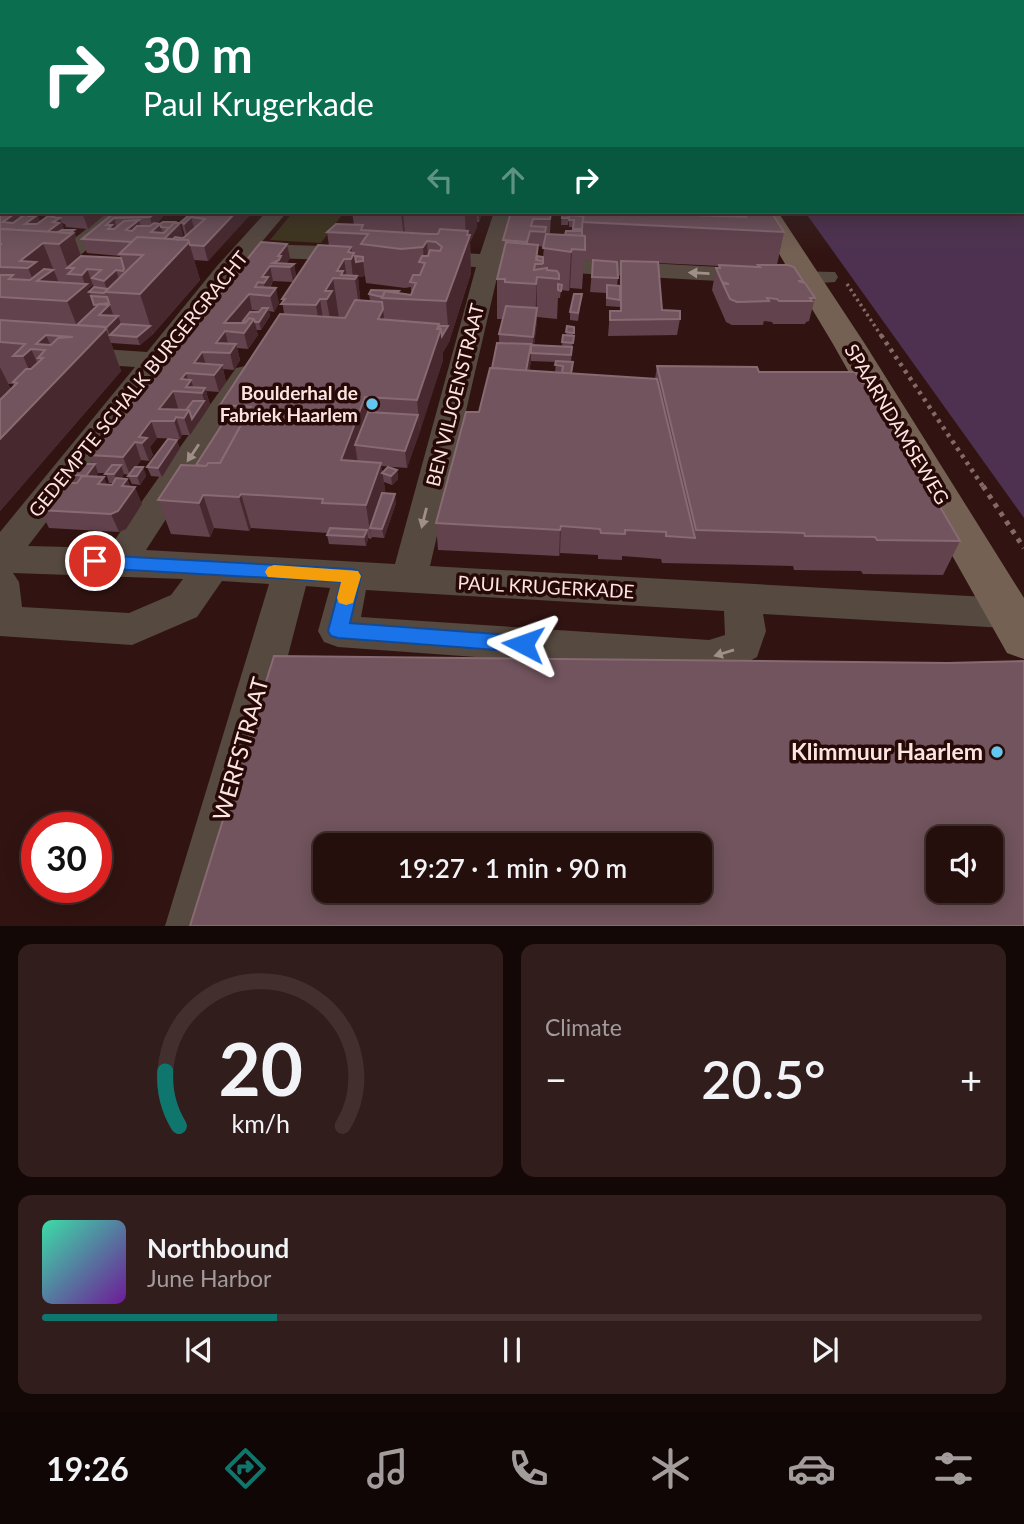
<!DOCTYPE html>
<meta charset="utf-8">
<style>
:root{--surface:#250f0d;--page:#311d1b;--text:#f1f3f6;--muted:#a39c9d;--line:#422f2e;--accent:#0f766e}
body{margin:0;font-family:Lato,sans-serif;background:var(--page);color:var(--text);height:100vh;display:flex;flex-direction:column;font-size:26px;white-space:nowrap}
*{box-sizing:border-box;margin:0}
p{font-size:23px;color:var(--muted)}
.icon{flex:none;width:38px;height:38px;fill:none;stroke:currentColor;stroke-width:2;stroke-linecap:round;stroke-linejoin:round}
.map{position:relative;height:926px;overflow:hidden}
.panel{display:flex;flex-direction:column;gap:18px;padding:18px;background:#140807;flex:1}
.panel>*{flex:none}
.banner{position:absolute;left:0px;top:0px;width:1026px;height:214px;box-shadow:0 4px 18px #0003,0 0 0 2px var(--line);background:#0b6e4f;color:#fff;overflow:hidden}
.controls{position:absolute;left:926px;top:826px;display:grid;gap:14px}
.controls a{display:grid;place-items:center;width:77px;height:77px;border-radius:14px;background:var(--surface);box-shadow:0 4px 18px #0003,0 0 0 2px var(--line);font-size:35px}
.speed{position:absolute;left:21px;top:812px;display:flex;gap:14px;font-size:35px;font-weight:700;text-align:center}
.speed>*{display:grid;place-content:center;width:91px;height:91px;border-radius:50%;background:var(--surface);box-shadow:0 4px 18px #0003,0 0 0 2px var(--line);line-height:1}
.speed .limit{border:10px solid #d22;background:#fff;color:#111}
.pin{position:absolute;display:grid;place-items:center;width:60px;height:60px;color:#fff;margin:-30px;border:4px solid #fff;border-radius:50%;box-shadow:0 2px 7px #0007}
.me{position:absolute;width:77px;margin:-38px;rotate:274deg;stroke-linejoin:round;filter:drop-shadow(0 0 5px #0008)}
.turn{display:flex;align-items:center;gap:24px;height:147px;padding:0 28px;font-size:32px}
.turn .icon{width:91px;height:91px;stroke-width:2.5}
.turn b{display:block;font-size:49px;line-height:60px}
.lanes{display:flex;align-items:center;height:66px;padding:0 28px;background:#0003;justify-content:center;gap:35px;direction:ltr}
.lanes .off{opacity:.35}
.big{font-size:52px;font-weight:600;line-height:1.1}
.panel .card{flex:1;display:flex;flex-direction:column;justify-content:center;gap:10px;min-width:0;padding:0 24px;border-radius:14px;background:var(--page)}
.panel .dial{align-items:center;gap:0}
.dial svg{height:182px;overflow:visible;fill:none;stroke:var(--line);stroke-width:7;stroke-linecap:round;text-anchor:middle}
.dial text{fill:var(--text);stroke:none}
.song{display:flex;align-items:center;gap:21px}
.cover{width:84px;height:84px;border-radius:10px;background:linear-gradient(135deg,hsl(160 70% 55%),hsl(280 70% 35%))}
.played{height:7px;border-radius:4px;background:linear-gradient(90deg,var(--accent) 25%,var(--line) 25%)}
.keys{display:flex;justify-content:space-around;direction:ltr}
.heat{display:flex;justify-content:space-between;align-items:center;font-size:38px;direction:ltr}
.panel .tiles{flex:1;display:grid;gap:18px;grid-template-columns:1fr 1fr}
.card:last-child{grid-column:span 2}
.trip{position:absolute;left:313px;top:833px;width:399px;height:70px;border-radius:14px;background:var(--surface);box-shadow:0 4px 18px #0003,0 0 0 2px var(--line);font-weight:600;line-height:70px;text-align:center}
.tab-bar{display:flex;height:112px;justify-content:space-around;align-items:center;background:#0f0605;color:var(--muted)}
.tab-bar .icon{width:49px;height:49px}
.tab-bar .selected{color:var(--accent)}
.tab-bar b{font-size:32px;color:var(--text)}
.map>svg:first-child{display:block}
</style>
<div class="map">
<svg width="1024" height="926" viewBox="0 0 1024 926">
<rect width="100%" height="100%" fill="#311411"/>
<path fill="#3d341b" d="M293 212H344L321 243 270 240Z"/>
<path fill="#4e3151" d="M1024 204V518L805 212H1024Z"/>
<g fill="none" stroke-linecap="round" stroke-linejoin="round">
<path stroke="#846a67" stroke-width="3.5" stroke-dasharray="2.5 3.5" stroke-linecap="butt" d="M847 284 882 337"/>
<path stroke="#846a67" stroke-width="4.5" stroke-dasharray="3.5 5" stroke-linecap="butt" d="M881 335 984 488"/>
<path stroke="#846a67" stroke-width="5" stroke-dasharray="4.5 6" stroke-linecap="butt" d="M983 486 1024 548"/>
<g fill="#554940" fill-rule="evenodd">
<path d="M108 212H130L68 266H52L49 261 52 256Z"/>
<path d="M266 212H287L260 244 354 247 362 249 365 254 362 259 354 261 249 257 28 546 109 548 236 368 246 366 256 368 260 374 146 550 395 564 476 267 427 265 419 263 416 258 419 253 427 251 480 254 494 212H514L502 255 791 271 835 272 838 277 835 282 791 285 499 269 430 566 1024 599V629L763 614 766 631 757 657 742 665 709 674 338 647 324 642 318 631 330 588 306 586 218 926H165L269 584 222 581 197 617 132 645 0 636V532L135 367 0 358V342L147 352 217 266ZM13 573 183 579 171 595 129 613 22 607 19 582ZM366 590 724 611 725 635 709 640 361 617Z"/>
</g>
<path fill="#746153" fill-rule="evenodd" d="M754 212H778L865 344 1024 598V659L1007 653 833 344Z"/>
</g>
<g fill="#61424d" fill-rule="evenodd">
<path d="M0 194 2 212H48L44 215 37 214 40 222 58 217 56 212H108L88 229 66 227 65 224 62 223 64 230H74L76 238 75 239 81 256 121 258 120 256 87 253 82 239 115 212H165L166 213 158 222 159 224 184 237 185 236 181 222 189 215 188 212H203L200 215H209L252 212 208 261 194 260 200 280 153 334 140 345 111 343 121 371 0 511ZM93 285 95 288 89 291 88 289ZM8 384H13L14 386 4 396 11 389Z"/>
<path d="M352 212H482L479 222H477V227L470 242 471 273 449 342 443 352V360L407 468 381 466 382 472 397 470 398 479 392 485 384 482 385 493 396 503 384 538 372 537 371 539 368 538 366 546 329 544 327 535 328 533 251 528 249 531 214 528 210 537 171 534 158 500 196 465 225 420 220 405 284 314 282 299 293 282 273 281 270 288 279 303 274 312 269 311 270 316 261 330H256L258 335 248 349 237 348 240 360 234 370 223 369 226 382 219 392 206 391 210 405 190 435H182L180 439 157 438 150 447 153 455 149 461 141 460 136 467H143L146 476 140 485 132 484 128 476 129 475 124 474 121 479H127L130 486 142 504 126 529 119 532 49 528 40 510 77 482 74 475 93 464 89 455 287 244 290 258 286 264H294L296 277 329 246 327 232 354 225ZM365 276 366 283 405 288 411 287V295L399 294H369L370 301 360 300 358 277ZM252 310 260 311 259 312H251ZM98 473H106L109 483H113L112 485H107L96 477Z"/>
<path d="M511 212H636L680 214H685V212H743L742 217 784 232 777 265 803 281V283L815 298 809 321 806 322 805 324H773L772 322 764 321 763 325H732L726 322 712 290 716 268H719V266L658 263 662 310 680 319 677 335 608 336 610 311H620V306V307L606 306V293L590 292 593 260 618 278 617 286H620L621 262 584 260 582 289 570 288 569 291 561 290 560 298H558L557 319 537 317 534 345 562 346 563 335H566L567 326 574 327 571 362 572 374 655 379 657 366 759 372 862 383 960 541 943 575 863 574 861 571 794 570 793 566 662 563 661 559 622 556V560L598 559V555L560 553 559 556 438 550 436 523 479 412 499 343V334L503 319H497V279L503 254V240ZM542 212 562 213 561 225H568L569 213 584 214 583 216 569 215V227H573V231L565 235 545 238V233H550L551 214H542ZM538 246 544 247 543 257 537 256ZM531 361 556 362 555 372 529 371Z"/>
<path d="M582 294 578 321 570 320V312Z"/>
<path d="M180 448 162 477 151 476 147 467Z"/>
</g>
<g fill="#47282e">
<path d="M2 176V193L0 194V177Z"/>
<path d="M11 212H25L24 215H19L23 226 3 222Z"/>
<path d="M36 212 41 226 25 224 30 216Z"/>
<path d="M82 212H108L88 229Z"/>
<path d="M154 212H165L166 213 158 222 159 224H160L164 238 151 232 153 230 150 217Z"/>
<path d="M195 212H203L197 218Z"/>
<path d="M236 212H253L208 261 204 246Z"/>
<path d="M401 212H403L406 245 405 247Z"/>
<path d="M466 212H477V227L470 242 471 273 449 342 443 352V360L420 432 417 400 439 324 440 333 441 329 448 326 446 301 466 246 465 214Z"/>
<path d="M478 212H482V213L479 222Z"/>
<path d="M191 217 195 231 188 239 184 224Z"/>
<path d="M60 218 65 232 41 236 53 222Z"/>
<path d="M114 218 118 233 116 241 106 225Z"/>
<path d="M139 220 143 234 126 230Z"/>
<path d="M180 223 184 238 163 258 159 244Z"/>
<path d="M74 230 76 238 75 239 86 270 87 269 93 285 88 289 94 305 109 303 115 320 118 316 124 332 110 335 113 344 107 327 77 326 67 301 85 285 82 275 74 268H68L59 243Z"/>
<path d="M427 241 429 279 424 263 423 247Z"/>
<path d="M189 242 200 280 153 334 140 294Z"/>
<path d="M43 243 66 301 41 299 28 268 20 261Z"/>
<path d="M287 244 290 258 284 267 273 263Z"/>
<path d="M351 247 353 255 354 253 356 262 363 261 365 276 358 277 362 315 361 319 355 279H353L351 259 348 252Z"/>
<path d="M572 249 570 288 569 291 571 252Z"/>
<path d="M344 259 347 279 333 269Z"/>
<path d="M294 264 297 279 293 282 290 267Z"/>
<path d="M270 266 273 281 270 286 271 293 267 296 262 277Z"/>
<path d="M116 270 121 285 107 290 104 281Z"/>
<path d="M537 277V324L533 353V337L535 322Z"/>
<path d="M333 278 339 318 332 330 325 291Z"/>
<path d="M276 288 279 303 274 312 270 296Z"/>
<path d="M249 294 252 310 234 332 224 323Z"/>
<path d="M320 299 326 339 323 346 316 305Z"/>
<path d="M268 308 270 316 261 330 259 322Z"/>
<path d="M383 309 385 328 378 319Z"/>
<path d="M254 319 258 335 248 349 244 333Z"/>
<path d="M150 326 153 334 140 345 137 337Z"/>
<path d="M106 329 121 371 0 511V439L41 397 23 356 31 349 49 389 45 350 36 344 46 335 63 374Z"/>
<path d="M225 331 229 348 216 343Z"/>
<path d="M236 344 240 360 234 370 230 353Z"/>
<path d="M531 344V361L525 394V377Z"/>
<path d="M202 352 207 368 194 363Z"/>
<path d="M222 365 226 382 219 392 214 375Z"/>
<path d="M0 367 11 389 1 399 0 397Z"/>
<path d="M186 373 189 383 191 380 195 393 185 392 181 379Z"/>
<path d="M205 388 210 405 207 410 202 393Z"/>
<path d="M173 391 178 408 169 421 159 409Z"/>
<path d="M365 397 370 429 355 445 358 463 341 460Z"/>
<path d="M204 401 207 410 190 435 184 418 189 410Z"/>
<path d="M418 415 420 432 407 468 405 451Z"/>
<path d="M176 417 182 435 180 439 174 421Z"/>
<path d="M151 421 157 438 150 447 153 455 149 461 142 443 139 437Z"/>
<path d="M177 440 180 448 162 477 158 468Z"/>
<path d="M135 442 141 460 130 475 123 457Z"/>
<path d="M381 463 386 496 370 528 371 539 366 505Z"/>
<path d="M95 464 98 473 90 485 86 476Z"/>
<path d="M121 465 124 474 118 483 114 474Z"/>
<path d="M143 467 146 476 140 485 137 476Z"/>
<path d="M397 470 398 479 392 485 391 476Z"/>
<path d="M104 477 111 495 98 484Z"/>
<path d="M127 479 132 491 135 487 142 504 126 529 119 532 111 514 122 486Z"/>
<path d="M241 494 251 528 249 531 239 497Z"/>
<path d="M395 494 396 503 384 538 382 529Z"/>
<path d="M203 495 214 528 210 537 199 503Z"/>
<path d="M561 526 560 553 559 556 560 530Z"/>
<path d="M367 530 368 539 366 546 364 537Z"/>
</g>
<g fill="#71545d" stroke="#876a72" stroke-width="2" fill-rule="evenodd">
<path d="M0 159H2V176L0 177Z"/>
<path d="M2 193V212H17L3 222 13 223 24 215H19L23 212H36L30 216H36L25 224H37L48 216 60 218 53 222 59 223 47 232 0 229V214L2 213H0V194Z"/>
<path d="M115 212H156L150 217 114 218 106 225H112L108 229H114L124 221 139 220 126 230 132 231 137 226H150L154 223 160 224 151 232 164 233 173 223H180L164 239 137 237 132 242 82 239Z"/>
<path d="M212 212H236L204 246 190 245 188 240H181L205 219 191 217 184 224 181 222 189 215H209Z"/>
<path d="M441 212H466L465 214Z"/>
<path d="M511 212H534V213L551 214 550 219H533L531 226 546 227 545 232 530 231 527 242 503 240Z"/>
<path d="M563 212H569L568 218H562Z"/>
<path d="M584 212H636L680 214 686 213V212H695L694 215 746 217 747 215H773L784 232 583 222Z"/>
<path d="M569 215 583 216 582 229H573L574 220H569Z"/>
<path d="M163 222H175L169 228 161 227 160 224Z"/>
<path d="M336 224 363 225 361 230 429 234H438L440 229 468 231 467 235H470L446 301 382 298 385 291 411 295 416 283 410 282 413 275H420L425 263 419 262 422 256H428L430 250 440 251 442 247 436 242 427 241 423 247 401 249 361 244 368 234 327 232Z"/>
<path d="M0 229 73 233 59 244 43 243 20 261 36 262 28 268 0 267V245L2 244H0Z"/>
<path d="M62 230H74L70 233 58 232Z"/>
<path d="M566 231H582V236L565 235Z"/>
<path d="M546 234 585 236V250L572 249 571 252 543 248Z"/>
<path d="M137 237 188 240 189 242 140 294 105 292 143 255 119 254Z"/>
<path d="M175 237 181 238 179 240 173 239Z"/>
<path d="M261 242 287 244 278 256H281L279 260 273 263 294 264 290 267 270 266 262 277H268L264 283 258 282 255 287 276 288 270 296 249 294 224 323H245L249 318 254 319 244 333 225 331 216 343 236 344 230 353 202 352 194 363 222 365 214 375 186 373 181 379 191 380 186 387 205 388 202 393 173 391 159 409 189 410 184 418 176 417 174 421H151L139 437 147 438 142 443 135 442 123 457 89 455Z"/>
<path d="M506 242 538 245 536 260 543 261 542 264H535L534 270 547 268V270L557 271 559 274V279L537 277 536 284 505 282V279H497Z"/>
<path d="M318 245 351 247 348 252 354 253 351 259H344L337 271H343L341 275 357 276 355 279 333 278 325 291H332L327 299H320L316 305 281 304 285 299H282Z"/>
<path d="M81 256 121 258 124 269 123 271 116 270 104 281 92 278 101 270 87 269 82 275 68 274 74 268H67Z"/>
<path d="M355 256 363 257V261L356 262Z"/>
<path d="M537 256 543 257V264V261L537 260Z"/>
<path d="M593 260 617 262 618 278 592 277Z"/>
<path d="M621 261 658 262 662 310 680 311V319L610 320V311H621Z"/>
<path d="M719 265 760 267 758 265H788L794 267 803 281H798L805 283 815 298H810L812 301H779L777 299 767 298 769 301 737 302 730 299 723 284H729L722 282 716 268H720Z"/>
<path d="M44 269 53 270 37 281 87 284 67 301 0 297V275H13L9 279 30 280Z"/>
<path d="M558 284 562 285 561 291 558 290Z"/>
<path d="M607 285 620 286V300L607 298Z"/>
<path d="M94 287 108 289 104 293 89 292Z"/>
<path d="M371 290 399 291 397 293 385 291 382 297 369 294Z"/>
<path d="M574 294H582L578 313 570 312Z"/>
<path d="M91 296 107 297 109 303 94 305Z"/>
<path d="M355 300 382 302 383 309 378 319 439 324 437 329H441L417 400 365 397 341 460 381 463 366 505 322 503 323 499 241 494 239 497 203 495 199 503 158 500 181 465 206 466 208 463H220L251 407 220 405 280 314 345 318Z"/>
<path d="M99 304 109 305 99 315 118 316 107 327 77 325Z"/>
<path d="M506 306 537 308 533 337 499 334Z"/>
<path d="M262 308H268L259 322H255L254 319 249 318 246 322 243 321 250 312H259Z"/>
<path d="M0 320 104 327 106 329 0 439V400L17 383 13 382 26 369H31L43 358H38L45 350 31 349 23 356H13L25 344 0 342ZM46 335 73 337 58 338 51 345 36 344Z"/>
<path d="M121 324 150 326 137 337 110 335Z"/>
<path d="M439 326H448L442 336 441 329H440Z"/>
<path d="M567 326 574 327V333L566 332Z"/>
<path d="M563 335 574 336 573 343 562 342Z"/>
<path d="M497 343 531 344 526 371 492 368Z"/>
<path d="M531 345 572 347 571 355 531 353Z"/>
<path d="M556 361 573 362 571 374 562 373 563 366 555 365Z"/>
<path d="M657 366 757 367 759 372H855L862 383H868L960 541 877 540 875 537 805 536 804 533 696 530Z"/>
<path d="M490 368 657 379 695 538 666 536V532L625 530V534L601 533 600 529 561 526 560 530 436 523 466 412H479Z"/>
<path d="M193 401H204L192 419 189 410H186Z"/>
<path d="M368 412 418 415 405 451 355 445Z"/>
<path d="M225 420 243 421 220 463H208L206 466 196 465Z"/>
<path d="M168 439 177 440 158 468 147 467Z"/>
<path d="M83 464H95L86 476 74 475Z"/>
<path d="M112 465H121L114 474H105Z"/>
<path d="M135 467H143L137 476H128Z"/>
<path d="M388 467 397 470 391 476 382 473Z"/>
<path d="M82 476 104 477 98 484 112 485 116 478 127 479 122 486 135 487 118 511 111 514 40 510 62 483H77Z"/>
<path d="M382 493 395 494 382 529 370 528Z"/>
<path d="M330 528 367 530 364 537 327 535Z"/>
<path d="M274 656 948 663 1024 661V926H190ZM938 838H990V891H938ZM326 845H700V891H326Z"/>
</g>
<defs><path id="oneway-solid" d="M-6-.8H1V-3.2L6.5 0L1 3.2V.8H-6Z" transform="scale(1.75)"/></defs>
<g fill="#a08f89">
<use href="#oneway-solid" transform="translate(699 273) rotate(-177)"/>
<use href="#oneway-solid" transform="translate(193 453) rotate(124)"/>
<use href="#oneway-solid" transform="translate(424 518) rotate(104)"/>
<use href="#oneway-solid" transform="translate(724 653) rotate(163)"/>
</g>
<linearGradient id="sky" x2="0" y2="1"><stop stop-color="#1b0b09"/><stop offset="0.49" stop-color="#483a43"/><stop offset="1" stop-color="#483a43" stop-opacity="0"/></linearGradient>
<rect width="1024" height="254" fill="url(#sky)"/>
<path fill="#1a73e8" stroke="#114b97" stroke-width="2" d="M95 555 352 569 358 571 361 576 350 623 523 636 530 638 533 644 530 650 523 652 338 638 331 636 328 631 341 582 95 568 88 566 86 561 88 557Z"/>
<path fill="#f59e0b" d="M274 565 358 571 361 576 353 603 346 605 339 603 337 598 341 582 268 577 265 572 268 567Z"/>
<g fill="#64c5ee" stroke="#270a08" stroke-width="2.5">
<circle cx="372" cy="404" r="7"/>
<circle cx="997" cy="752" r="7"/>
</g>
<g text-anchor="middle" stroke-width="7" stroke-linejoin="round" paint-order="stroke">
<g font-size="19" fill="#fbe5e2" stroke="#270a08">
<text transform="translate(138 384) rotate(-51)" y="7">GEDEMPTE SCHALK BURGERGRACHT</text>
<text transform="translate(455 395) rotate(-76)" y="7">BEN VILJOENSTRAAT</text>
<text transform="translate(897 424) rotate(59)" y="7">SPAARNDAMSEWEG</text>
<text transform="translate(546 587) rotate(3)" y="7">PAUL KRUGERKADE</text>
</g>
<g font-size="19" font-weight="bold" fill="#fbe5e2" stroke="#270a08" text-anchor="end">
<text x="358" y="400">Boulderhal de<tspan x="358" dy="22">Fabriek Haarlem</tspan></text>
</g>
<g font-size="23" fill="#fbe5e2" stroke="#270a08">
<text transform="translate(241 749) rotate(-74)" y="8">WERFSTRAAT</text>
</g>
<g font-size="23" font-weight="bold" fill="#fbe5e2" stroke="#270a08" text-anchor="end">
<text x="983" y="760">Klimmuur Haarlem</text>
</g>
</g>
</svg>
<div class="controls">
<a><svg class="icon" aria-label="sound" viewBox="0 0 24 24"><path d="M4 9h4l5-4v14l-5-4H4zM17 9q2 3 0 6"/></svg></a>
</div>
<div class="speed"><div class="limit">30</div></div>
<div class="pin" style="left:95px;top:561px;background:#d93025"><svg class="icon" aria-label="arrive" viewBox="0 0 24 24"><path d="M6 21V4h12l-3 4 3 4H6"/></svg></div>
<svg class="me" style="left:523px;top:644px" viewBox="-20 -20 40 40"><path d="M0-17L14 15 0 8-14 15z" fill="#1a73e8" stroke="#fff" stroke-width="4"/></svg>
<div class="trip">19:27 · 1 min · 90 m</div>
<div class="banner">
<div class="turn"><svg class="icon" aria-label="right" viewBox="0 0 24 24"><path d="M7 20v-9h11M14 6l5 5-5 5"/></svg><div><b>30 m</b>Paul Krugerkade</div></div>
<div class="lanes"><svg class="icon off" aria-label="left" viewBox="0 0 24 24"><path d="M17 20v-9H6M10 6l-5 5 5 5"/></svg><svg class="icon off" aria-label="ahead" viewBox="0 0 24 24"><path d="M12 20V5M6 11l6-6 6 6"/></svg><svg class="icon" aria-label="right" viewBox="0 0 24 24"><path d="M7 20v-9h11M14 6l5 5-5 5"/></svg></div>
</div>
</div>
<section class="panel">
<div class="tiles">
<div class="card dial"><svg viewBox="0 0 100 80">
<path d="M14 69A42 42 0 1 1 86 69"/>
<path d="M14 69A42 42 0 0 1 8 45" stroke="#0f766e"/>
<text x="50" y="56" font-size="32" font-weight="700">20</text>
<text x="50" y="72" font-size="11">km/h</text>
</svg></div>
<div class="card"><p>Climate</p>
<div class="heat"><a>−</a><b class="big">20.5°</b><a>+</a></div>
</div>
<div class="card">
<div class="song"><i class="cover"></i><div><b>Northbound</b><p>June Harbor</p></div></div>
<div class="played"></div>
<div class="keys"><svg class="icon" aria-label="previous" viewBox="0 0 24 24"><path d="M18 5L8 12l10 7zM5 5v14"/></svg><svg class="icon" aria-label="pause" viewBox="0 0 24 24"><path d="M8 5v14M16 5v14"/></svg><svg class="icon" aria-label="next" viewBox="0 0 24 24"><path d="M6 5l10 7-10 7zM19 5v14"/></svg></div>
</div>
</div>
</section>
<nav class="tab-bar">
<b>19:26</b>
<svg class="icon selected" aria-label="directions" viewBox="0 0 24 24"><path d="M12 3l9 9-9 9-9-9zM9 14v-3h6M13 9l2 2-2 2"/></svg>
<svg class="icon" aria-label="music" viewBox="0 0 24 24"><path d="M9 18V5l10-2v13"/><circle cx="6" cy="18" r="3"/><circle cx="16" cy="16" r="3"/></svg>
<svg class="icon" aria-label="phone" viewBox="0 0 24 24"><path d="M5 4h4l2 5-3 2q2 4 5 5l2-3 5 2v4C11 20 4 13 5 4z"/></svg>
<svg class="icon" aria-label="climate" viewBox="0 0 24 24"><path d="M12 3v18M4 7l16 10M4 17L20 7"/></svg>
<svg class="icon" aria-label="car" viewBox="0 0 24 24"><path d="M5 17H2v-5l4-1 3-4h7l3 4 3 1v5h-3M9 17h6M6 11h13"/><circle cx="7" cy="17" r="2"/><circle cx="17" cy="17" r="2"/></svg>
<svg class="icon" aria-label="filters" viewBox="0 0 24 24"><path d="M4 7h16M4 17h16"/><circle cx="9" cy="7" r="2"/><circle cx="15" cy="17" r="2"/></svg>
</nav>
